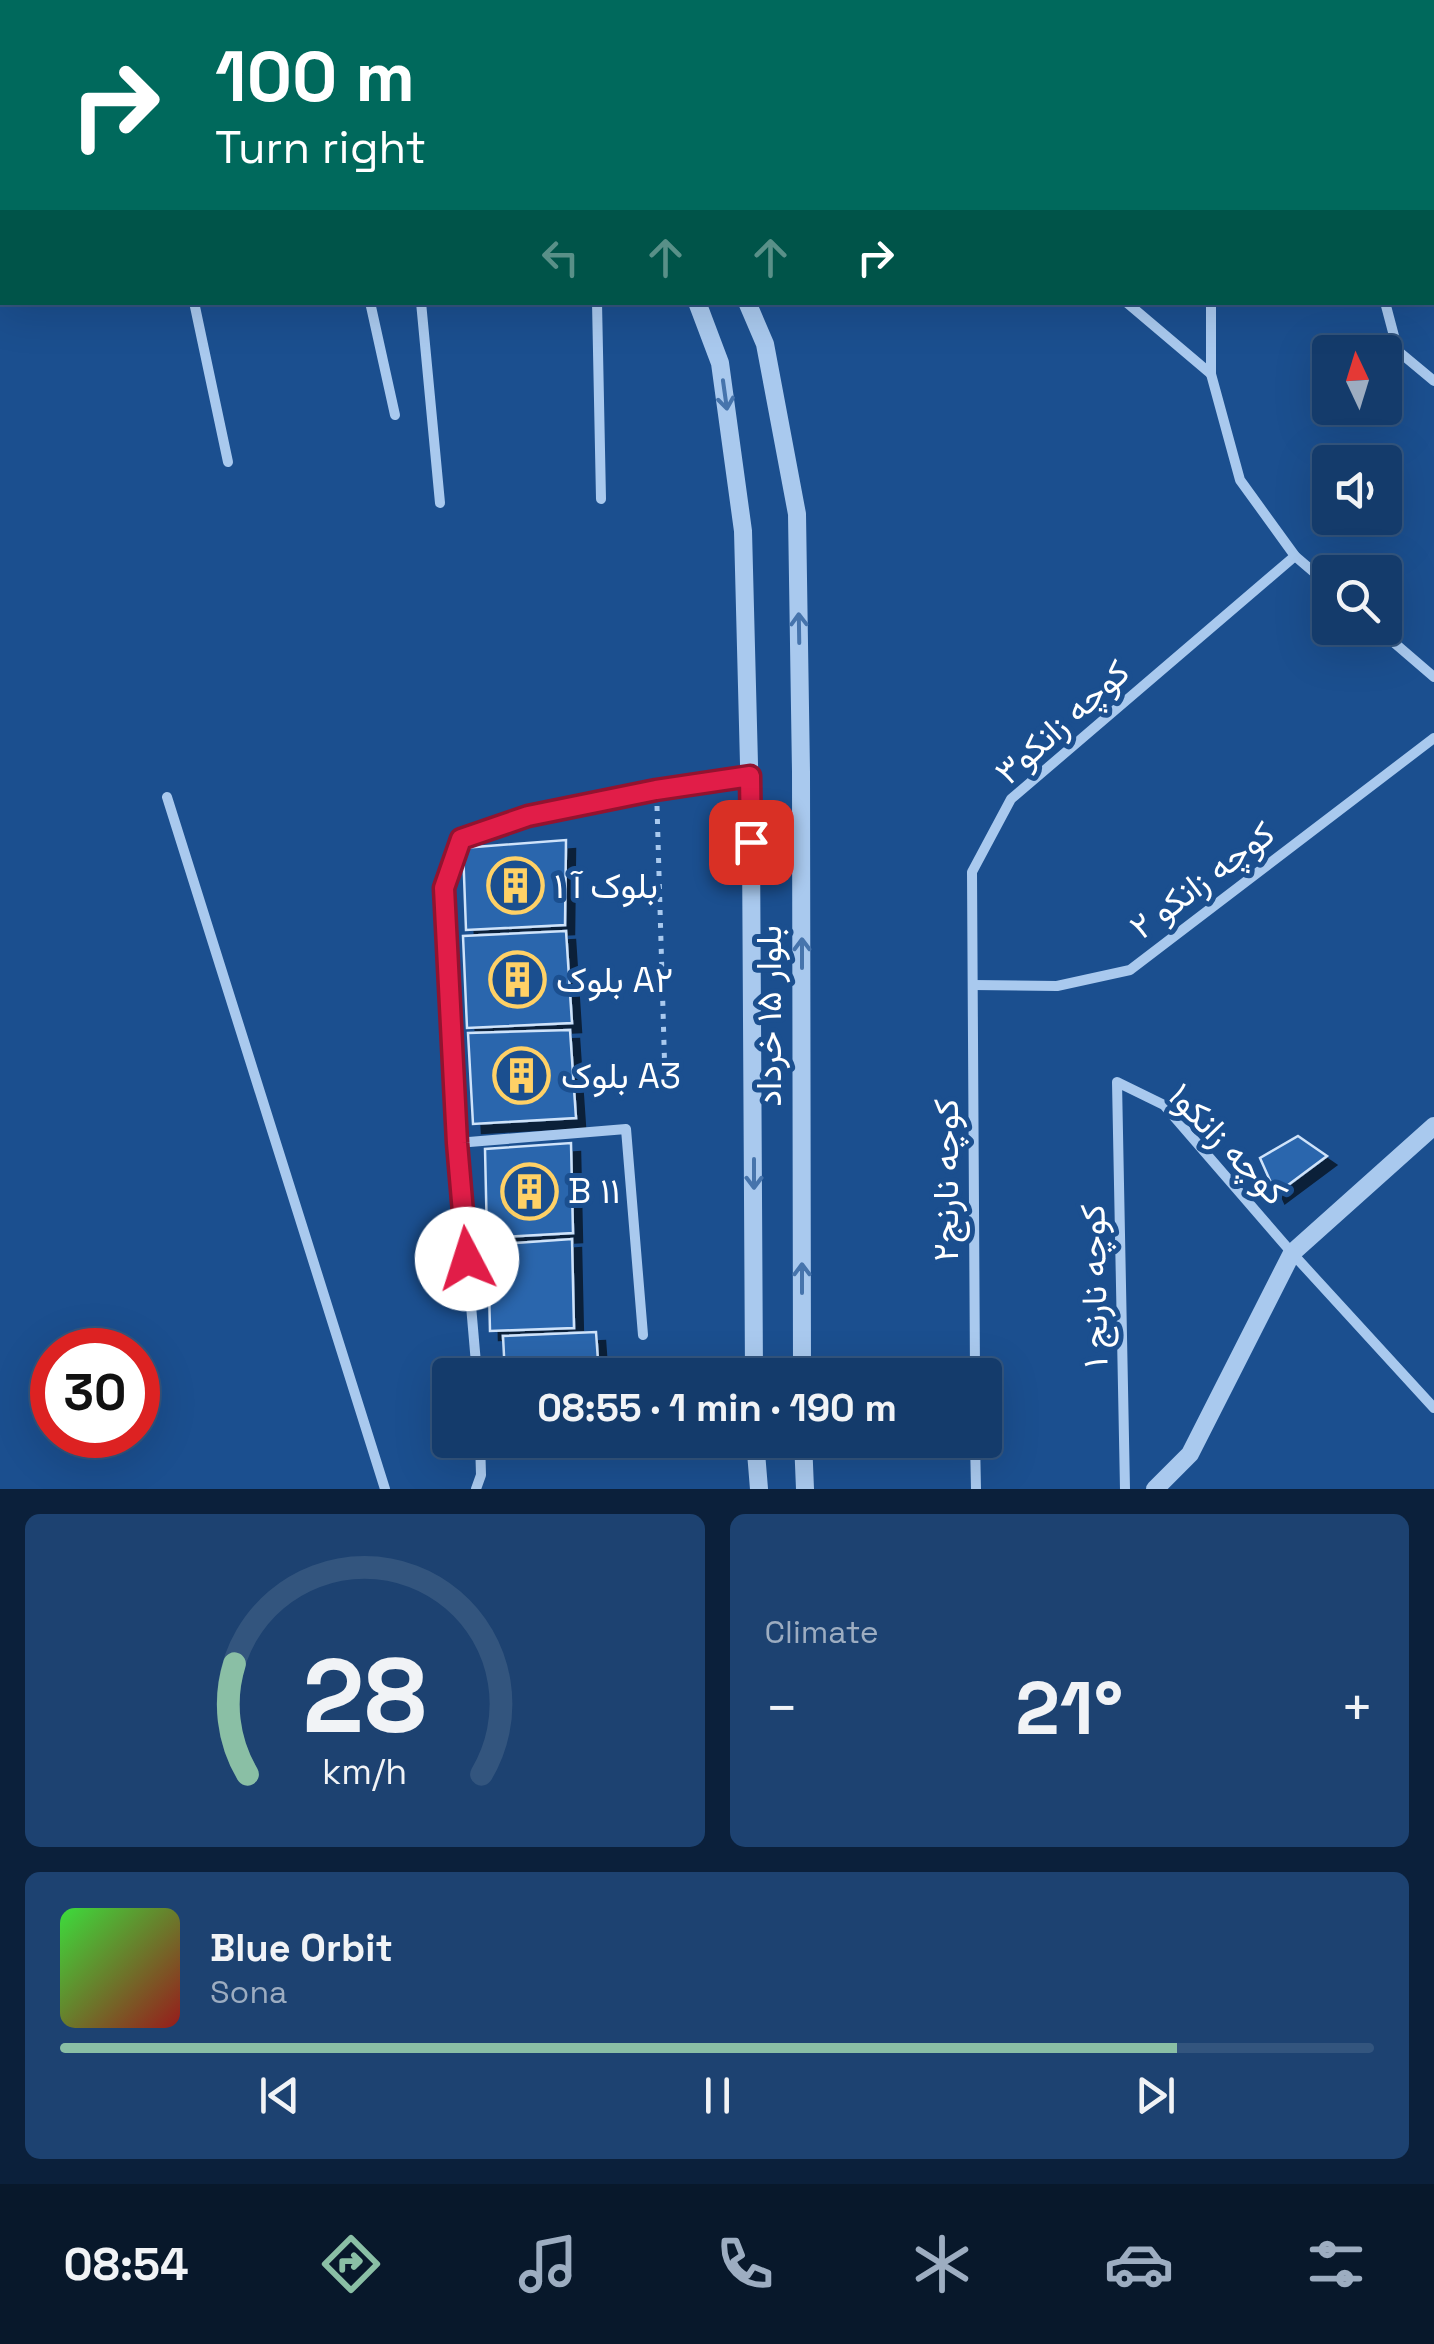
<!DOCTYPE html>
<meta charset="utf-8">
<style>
:root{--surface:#143b6b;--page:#1d4271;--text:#f1f3f6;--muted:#9dadc1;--line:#33557e;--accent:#8abfa5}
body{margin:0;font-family:"Space Grotesk",Vazirmatn,sans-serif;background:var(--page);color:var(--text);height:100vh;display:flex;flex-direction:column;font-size:38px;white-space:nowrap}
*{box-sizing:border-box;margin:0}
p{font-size:32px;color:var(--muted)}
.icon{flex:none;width:55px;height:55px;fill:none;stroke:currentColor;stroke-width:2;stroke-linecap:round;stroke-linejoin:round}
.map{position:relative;height:1489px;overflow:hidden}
.drawer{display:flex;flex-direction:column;gap:25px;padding:25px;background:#0b203b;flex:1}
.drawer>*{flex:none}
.hud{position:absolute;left:0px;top:0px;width:1435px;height:305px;box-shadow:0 10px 40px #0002,0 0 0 2px var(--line);background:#00695c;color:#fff;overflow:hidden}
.needle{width:65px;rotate:356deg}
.tools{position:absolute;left:1312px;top:335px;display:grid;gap:20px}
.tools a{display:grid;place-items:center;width:90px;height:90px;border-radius:10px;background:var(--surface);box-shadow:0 10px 40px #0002,0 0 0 2px var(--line);font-size:50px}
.speed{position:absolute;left:30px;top:1328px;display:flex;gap:20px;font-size:50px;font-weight:700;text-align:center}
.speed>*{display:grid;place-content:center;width:130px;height:130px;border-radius:50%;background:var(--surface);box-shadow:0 10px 40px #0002,0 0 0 2px var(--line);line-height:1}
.speed .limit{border:15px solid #d22;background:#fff;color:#111}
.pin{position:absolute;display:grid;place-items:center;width:85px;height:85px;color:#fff;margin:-42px;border-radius:20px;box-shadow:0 5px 15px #0006}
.me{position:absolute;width:110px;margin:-55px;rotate:355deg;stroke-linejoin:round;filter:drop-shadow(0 0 8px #0008)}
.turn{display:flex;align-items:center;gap:35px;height:210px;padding:0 50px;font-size:45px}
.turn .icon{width:130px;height:130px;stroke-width:2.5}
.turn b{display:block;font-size:70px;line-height:85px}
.lanes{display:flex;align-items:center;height:95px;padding:0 50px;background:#0003;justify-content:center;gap:50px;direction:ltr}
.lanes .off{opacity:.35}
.big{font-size:75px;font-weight:600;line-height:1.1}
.drawer .tile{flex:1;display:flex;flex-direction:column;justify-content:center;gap:15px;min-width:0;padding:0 35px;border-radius:15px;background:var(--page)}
.drawer .dial{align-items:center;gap:0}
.dial svg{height:260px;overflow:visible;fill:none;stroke:var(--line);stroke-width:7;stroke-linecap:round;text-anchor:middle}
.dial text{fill:var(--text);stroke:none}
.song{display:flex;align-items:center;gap:30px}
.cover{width:120px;height:120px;border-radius:15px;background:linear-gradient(135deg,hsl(120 70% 55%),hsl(0 70% 35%))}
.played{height:10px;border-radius:5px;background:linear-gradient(90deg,var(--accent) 85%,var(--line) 85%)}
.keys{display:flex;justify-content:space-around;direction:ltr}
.heat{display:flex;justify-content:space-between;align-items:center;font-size:55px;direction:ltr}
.drawer .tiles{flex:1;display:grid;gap:25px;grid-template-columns:1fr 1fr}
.tile:last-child{grid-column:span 2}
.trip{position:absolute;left:432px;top:1358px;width:570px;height:100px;border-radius:10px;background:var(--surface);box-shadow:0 10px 40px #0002,0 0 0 2px var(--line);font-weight:600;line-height:100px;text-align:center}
.tab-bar{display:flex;height:160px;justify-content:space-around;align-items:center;background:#08182b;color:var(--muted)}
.tab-bar .icon{width:70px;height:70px}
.tab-bar .on{color:var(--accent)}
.tab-bar b{font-size:45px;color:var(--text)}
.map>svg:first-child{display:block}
</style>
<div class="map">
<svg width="1434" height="1489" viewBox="0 0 1434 1489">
<defs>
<filter id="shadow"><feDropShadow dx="9" dy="9" stdDeviation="0" flood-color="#0009"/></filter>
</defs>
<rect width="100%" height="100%" fill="#1b4f8f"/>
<g fill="#2a66ad" stroke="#cfe3fa" stroke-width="2.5" filter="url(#shadow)">
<path d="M566 840 565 925 466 930 463 848Z"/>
<path d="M566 931 572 1023 467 1028 463 936Z"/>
<path d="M570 1030 576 1118 473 1124 468 1033Z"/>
<path d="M1298 1136 1327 1156 1276 1194 1260 1158Z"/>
<path d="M571 1143 573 1233 487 1238 485 1149Z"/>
<path d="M572 1239 574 1328 490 1331 488 1245Z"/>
<path d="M596 1332 599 1375H505L503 1336Z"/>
</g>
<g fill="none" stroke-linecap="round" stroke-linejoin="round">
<path stroke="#a9c9ee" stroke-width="5" stroke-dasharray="5 8" stroke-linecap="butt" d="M657 806 665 1078"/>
<g stroke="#a9c9ee" stroke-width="10">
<path d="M124 0V2"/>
<path d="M839 0 841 2"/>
<path d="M1353 0 1357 2"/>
<path d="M871 2 873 0"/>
<path d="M991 2 993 0"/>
<path d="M1121 2 1123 0"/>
<path d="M1432 4 1434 3"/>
<path d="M1432 236 1434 234"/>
<path d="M194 302 228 462"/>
<path d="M370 302 395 415"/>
<path d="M421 302 440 503"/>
<path d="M597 302 601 499"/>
<path d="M1126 302 1211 374"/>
<path d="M1211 302V374L1240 480 1295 556 1330 586"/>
<path d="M1385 302 1398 351 1434 381"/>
<path d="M1377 628 1434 677"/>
<path d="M167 797 385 1489"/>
<path d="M973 985 1057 986 1130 970 1434 738"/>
<path d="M457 1143 626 1129 643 1335"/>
<path d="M477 1375 457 1143 444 888 461 839 528 816 656 790 750 775"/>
<path d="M975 1375 972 872 1011 799 1295 556"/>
<path d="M975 1440 976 1489"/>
<path d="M476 1489 481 1475 480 1440"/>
<path d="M1125 1489 1117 1082 1164 1105 1292 1253 1434 1408"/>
</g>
<g stroke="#a9c9ee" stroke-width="18">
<path d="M499 0 502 2"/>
<path d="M574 0 576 2"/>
<path d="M697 302 720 363 743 531 751 842 754 1375"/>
<path d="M747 302 765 344 797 514 801 772 802 1375"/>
<path d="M755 1440 759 1489"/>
<path d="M803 1440 805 1489"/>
<path d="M1155 1489 1190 1454 1292 1253 1434 1126"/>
</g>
</g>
<defs><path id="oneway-shaft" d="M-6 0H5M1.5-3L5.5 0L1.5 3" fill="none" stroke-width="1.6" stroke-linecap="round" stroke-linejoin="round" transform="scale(2.5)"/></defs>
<g stroke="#4674ac">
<use href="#oneway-shaft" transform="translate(725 395) rotate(82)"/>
<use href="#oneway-shaft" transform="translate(799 628) rotate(-91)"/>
<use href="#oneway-shaft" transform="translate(802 953) rotate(-90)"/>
<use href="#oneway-shaft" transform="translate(754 1174) rotate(90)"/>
<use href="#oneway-shaft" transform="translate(802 1278) rotate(-90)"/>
</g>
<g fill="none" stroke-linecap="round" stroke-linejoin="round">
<defs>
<path id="route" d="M467 1259 457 1143 444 888 461 839 528 816 656 790 750 776 751 842"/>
</defs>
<use href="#route" stroke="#92132f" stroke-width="25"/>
<use href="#route" stroke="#e11d48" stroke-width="18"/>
</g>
<defs>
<symbol id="building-ring" viewBox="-11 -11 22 22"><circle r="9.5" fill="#1b4f8f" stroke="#ffd166" stroke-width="1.5"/><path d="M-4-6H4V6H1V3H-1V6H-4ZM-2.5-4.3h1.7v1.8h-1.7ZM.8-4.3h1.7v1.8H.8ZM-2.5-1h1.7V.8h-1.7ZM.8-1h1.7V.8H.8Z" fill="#ffd166"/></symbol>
</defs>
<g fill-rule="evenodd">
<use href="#building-ring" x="484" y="854" width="63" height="63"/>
<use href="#building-ring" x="486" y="948" width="63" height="63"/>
<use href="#building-ring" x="490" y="1044" width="63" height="63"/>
<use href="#building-ring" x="498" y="1160" width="63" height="63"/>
</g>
<g text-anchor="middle" stroke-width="10" stroke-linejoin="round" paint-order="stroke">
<g font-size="35" fill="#fff" stroke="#1b4f8f">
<text transform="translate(1062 722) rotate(-42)" y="12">کوچه زانکو۳</text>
<text transform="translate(1202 880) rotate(-37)" y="12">کوچه زانکو ۲</text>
<text transform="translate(769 1016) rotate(-90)" y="12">بلوار ۱۵ خرداد</text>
<text transform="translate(1228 1144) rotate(46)" y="12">کوچه زانکو۱</text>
<text transform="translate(946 1180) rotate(-90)" y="12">کوچه نارنج۲</text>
<text transform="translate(1094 1286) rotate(-91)" y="12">کوچه نارنج ۱</text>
</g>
<g font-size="35" fill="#fff" stroke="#1b4f8f" text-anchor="start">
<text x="554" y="898">بلوک آ ۱</text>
<text x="556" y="992">بلوک A۲</text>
<text x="561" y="1088">بلوک A3</text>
<text x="568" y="1203">B ۱۱</text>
</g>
</g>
</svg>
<div class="tools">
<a><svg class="needle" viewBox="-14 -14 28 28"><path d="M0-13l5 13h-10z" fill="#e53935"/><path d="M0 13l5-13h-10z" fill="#9dadc1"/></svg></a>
<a><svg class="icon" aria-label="sound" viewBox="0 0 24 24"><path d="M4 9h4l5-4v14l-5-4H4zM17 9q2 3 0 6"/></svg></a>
<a><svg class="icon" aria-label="search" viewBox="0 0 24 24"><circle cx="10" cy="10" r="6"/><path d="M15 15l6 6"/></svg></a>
</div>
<div class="speed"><div class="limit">30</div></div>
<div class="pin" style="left:751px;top:842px;background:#d93025"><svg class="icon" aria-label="arrive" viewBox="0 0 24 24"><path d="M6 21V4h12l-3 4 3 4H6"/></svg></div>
<svg class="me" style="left:467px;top:1259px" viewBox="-20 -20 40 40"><circle r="19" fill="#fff"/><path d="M0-13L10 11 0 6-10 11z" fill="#e11d48"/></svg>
<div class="trip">08:55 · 1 min · 190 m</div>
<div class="hud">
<div class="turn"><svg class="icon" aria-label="right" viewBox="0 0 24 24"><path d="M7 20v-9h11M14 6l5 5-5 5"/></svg><div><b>100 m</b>Turn right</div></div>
<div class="lanes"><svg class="icon off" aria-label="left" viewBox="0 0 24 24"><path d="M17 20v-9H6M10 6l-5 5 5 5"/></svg><svg class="icon off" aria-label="ahead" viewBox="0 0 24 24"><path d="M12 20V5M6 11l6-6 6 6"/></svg><svg class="icon off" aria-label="ahead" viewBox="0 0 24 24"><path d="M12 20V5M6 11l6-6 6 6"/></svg><svg class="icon" aria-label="right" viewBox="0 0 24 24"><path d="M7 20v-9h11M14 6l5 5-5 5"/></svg></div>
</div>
</div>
<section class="drawer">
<div class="tiles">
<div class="tile dial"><svg viewBox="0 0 100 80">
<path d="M14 69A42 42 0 1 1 86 69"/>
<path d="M14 69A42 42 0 0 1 10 35" stroke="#8abfa5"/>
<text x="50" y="56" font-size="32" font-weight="700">28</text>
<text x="50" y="72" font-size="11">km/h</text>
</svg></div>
<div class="tile"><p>Climate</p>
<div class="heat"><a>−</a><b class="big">21°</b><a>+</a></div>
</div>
<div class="tile">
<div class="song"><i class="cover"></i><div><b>Blue Orbit</b><p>Sona</p></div></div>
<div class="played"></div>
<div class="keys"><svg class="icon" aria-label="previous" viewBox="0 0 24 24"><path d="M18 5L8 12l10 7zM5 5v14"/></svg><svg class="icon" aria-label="pause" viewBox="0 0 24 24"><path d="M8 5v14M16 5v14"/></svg><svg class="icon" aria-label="next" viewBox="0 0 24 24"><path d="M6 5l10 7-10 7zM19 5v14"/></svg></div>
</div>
</div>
</section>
<nav class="tab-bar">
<b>08:54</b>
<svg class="icon on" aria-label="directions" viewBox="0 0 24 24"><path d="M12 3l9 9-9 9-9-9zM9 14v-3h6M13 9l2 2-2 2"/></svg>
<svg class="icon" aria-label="music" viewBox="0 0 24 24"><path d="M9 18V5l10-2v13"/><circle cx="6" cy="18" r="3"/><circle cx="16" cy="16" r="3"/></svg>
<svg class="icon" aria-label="phone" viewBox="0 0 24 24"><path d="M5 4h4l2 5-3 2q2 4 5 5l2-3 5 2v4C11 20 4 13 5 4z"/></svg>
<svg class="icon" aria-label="climate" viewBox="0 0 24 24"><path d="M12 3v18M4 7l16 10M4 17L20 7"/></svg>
<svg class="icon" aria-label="car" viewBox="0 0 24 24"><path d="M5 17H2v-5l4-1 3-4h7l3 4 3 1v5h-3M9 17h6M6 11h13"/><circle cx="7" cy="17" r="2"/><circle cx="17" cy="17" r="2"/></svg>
<svg class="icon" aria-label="filters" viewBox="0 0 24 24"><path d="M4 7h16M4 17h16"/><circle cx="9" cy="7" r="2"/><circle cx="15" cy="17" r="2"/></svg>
</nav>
